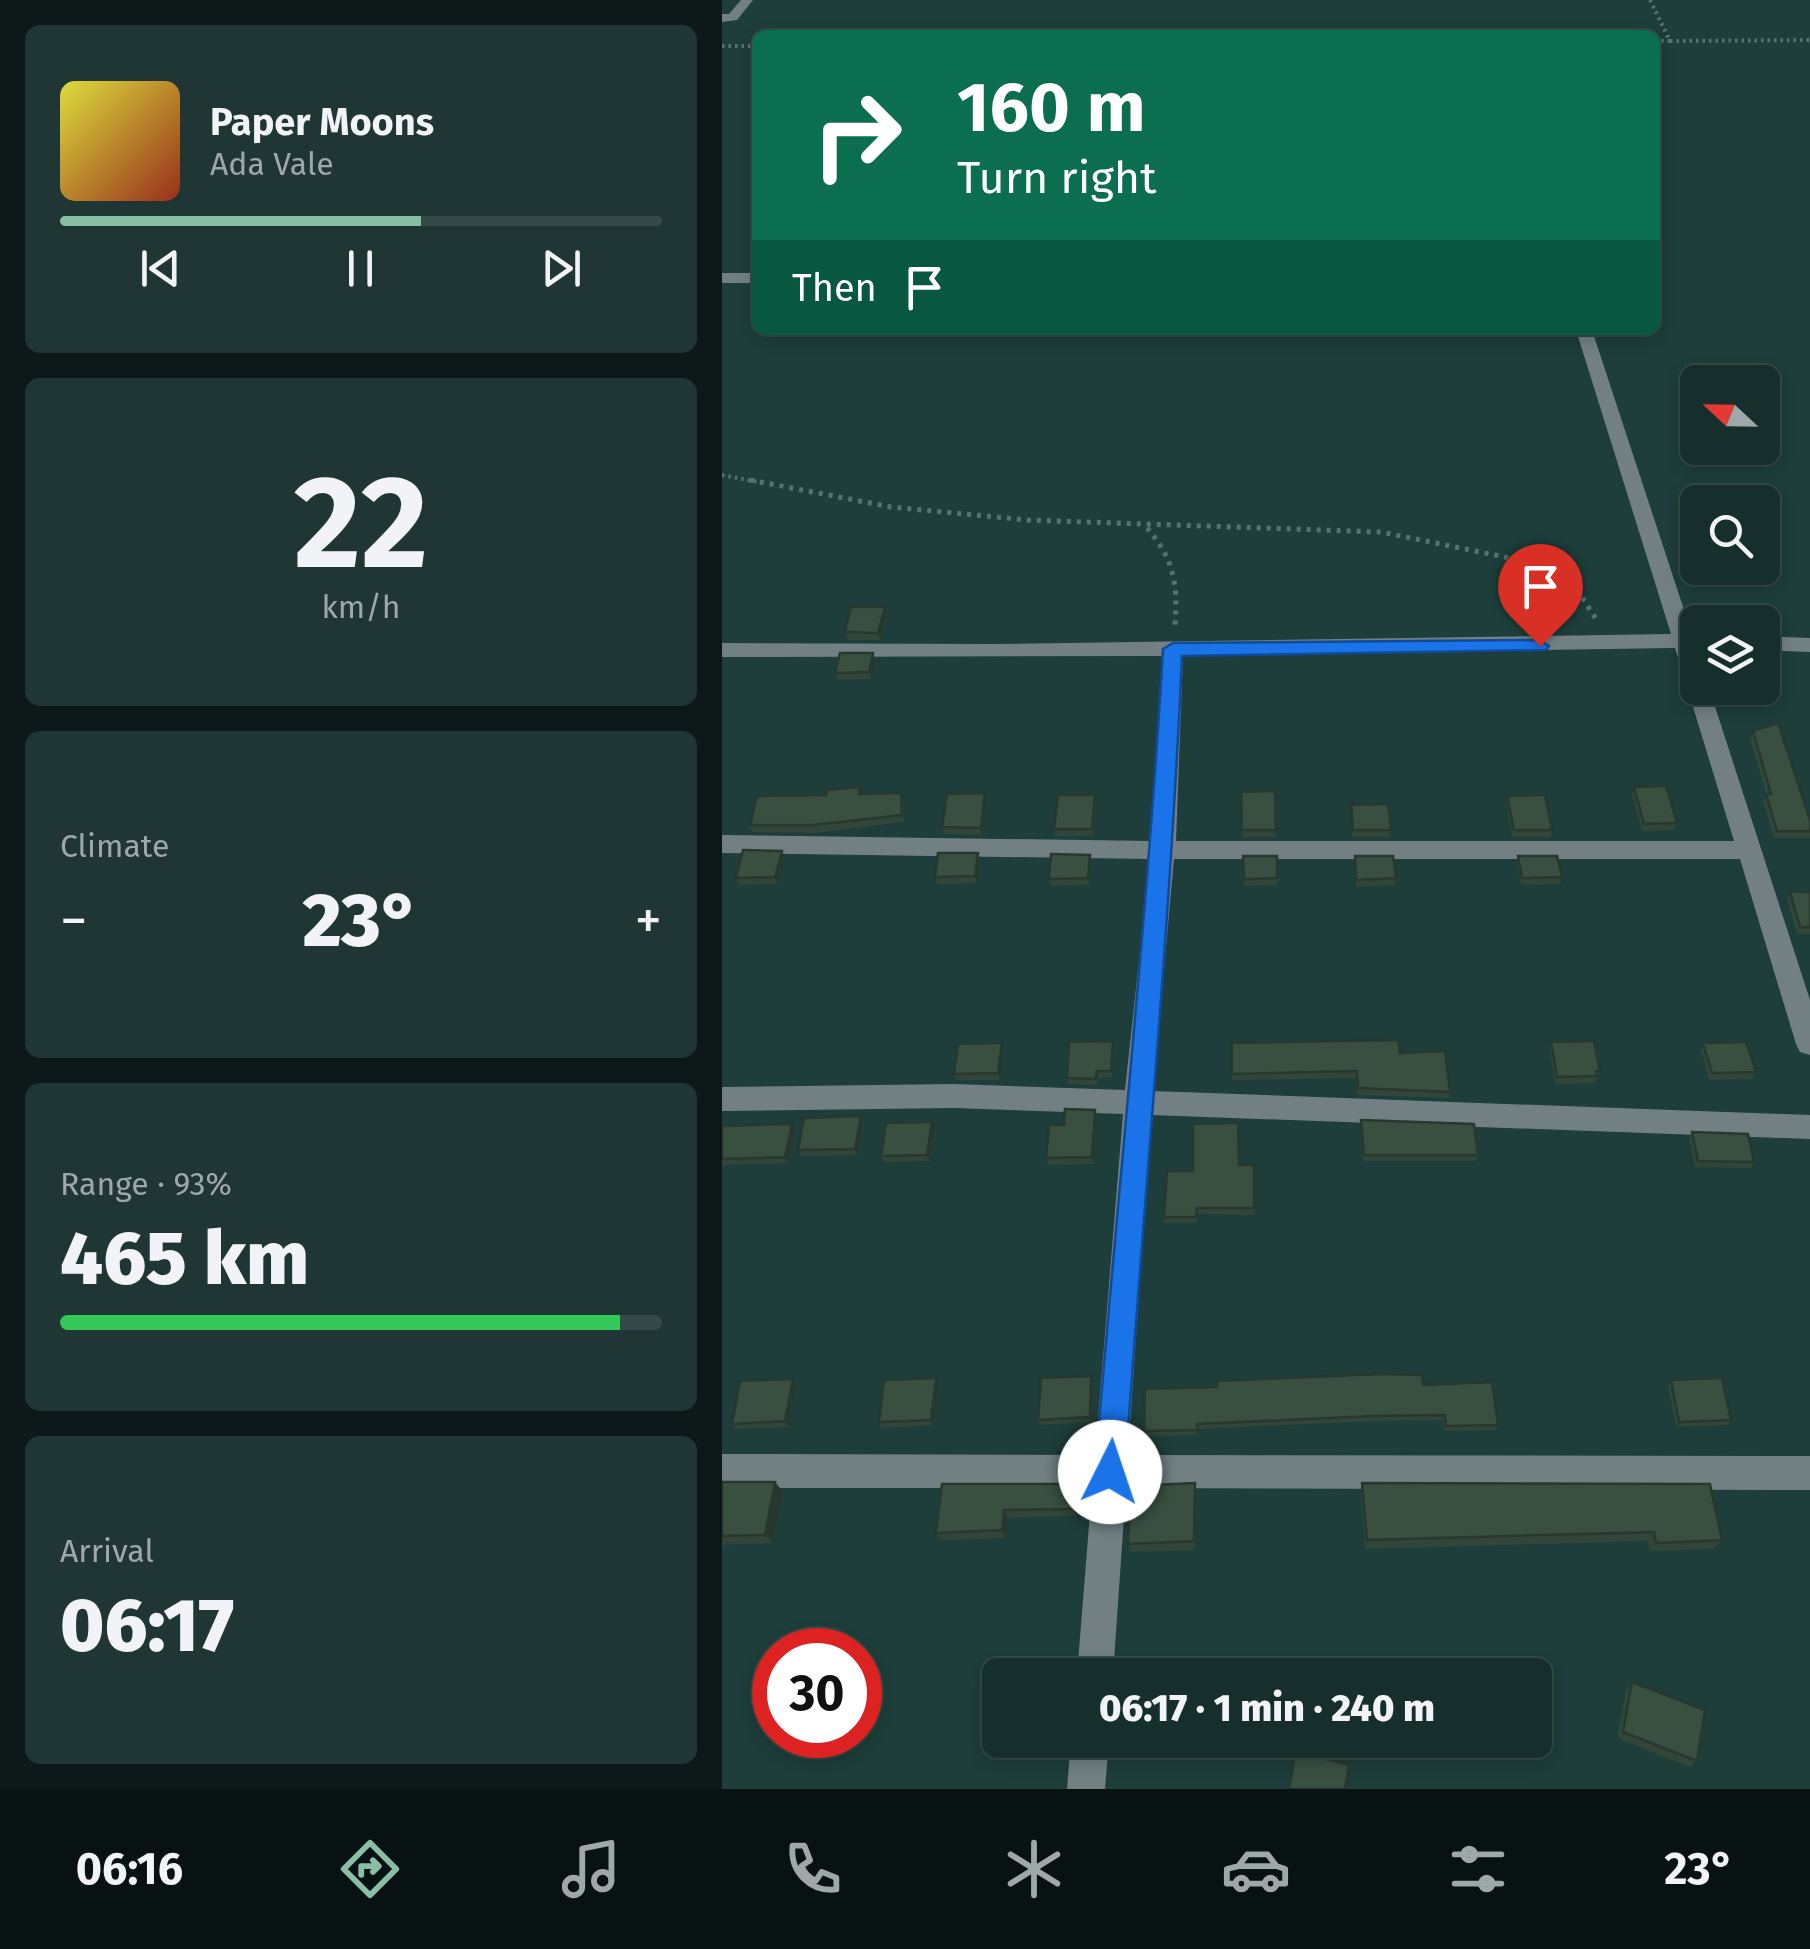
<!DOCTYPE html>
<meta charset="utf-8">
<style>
:root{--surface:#162e2c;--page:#1f3634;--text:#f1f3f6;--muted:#9ea8a9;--line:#354a48;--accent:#8abfa5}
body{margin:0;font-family:"Fira Sans",sans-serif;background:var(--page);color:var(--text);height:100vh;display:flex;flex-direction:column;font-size:38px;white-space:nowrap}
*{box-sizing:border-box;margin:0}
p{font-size:32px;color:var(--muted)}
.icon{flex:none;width:55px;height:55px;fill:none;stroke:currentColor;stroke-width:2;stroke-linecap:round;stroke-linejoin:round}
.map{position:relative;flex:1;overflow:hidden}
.panel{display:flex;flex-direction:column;gap:25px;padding:25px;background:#0c1918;width:722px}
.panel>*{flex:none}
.guide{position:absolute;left:30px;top:30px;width:908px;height:305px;border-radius:15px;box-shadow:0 5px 15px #0003,0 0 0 2px var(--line);background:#0b6e4f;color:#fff;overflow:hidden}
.needle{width:65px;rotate:292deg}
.fabs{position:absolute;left:958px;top:365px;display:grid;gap:20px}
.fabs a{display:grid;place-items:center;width:100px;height:100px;border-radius:15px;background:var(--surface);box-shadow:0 5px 15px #0003,0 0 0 2px var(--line);font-size:50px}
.speed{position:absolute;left:30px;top:1628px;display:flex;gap:20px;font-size:50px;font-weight:700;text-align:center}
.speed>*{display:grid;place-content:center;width:130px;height:130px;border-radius:50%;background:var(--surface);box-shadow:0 5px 15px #0003,0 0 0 2px var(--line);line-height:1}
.speed .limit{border:15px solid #d22;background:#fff;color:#111}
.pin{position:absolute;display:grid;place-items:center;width:85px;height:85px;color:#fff;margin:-102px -42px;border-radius:50% 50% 50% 0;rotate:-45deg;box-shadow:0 0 10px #0007}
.pin .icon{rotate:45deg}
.me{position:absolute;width:110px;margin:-55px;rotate:4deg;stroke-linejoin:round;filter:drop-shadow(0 0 8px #0008)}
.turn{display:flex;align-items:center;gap:35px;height:210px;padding:0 40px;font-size:45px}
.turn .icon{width:130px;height:130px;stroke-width:2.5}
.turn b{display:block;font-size:70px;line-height:85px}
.then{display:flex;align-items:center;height:95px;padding:0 40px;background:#0003;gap:20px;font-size:38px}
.big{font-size:75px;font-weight:800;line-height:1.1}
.panel .card{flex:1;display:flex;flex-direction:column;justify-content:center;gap:15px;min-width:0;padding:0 35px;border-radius:15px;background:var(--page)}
.panel .dial{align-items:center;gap:0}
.dial b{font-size:130px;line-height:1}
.song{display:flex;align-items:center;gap:30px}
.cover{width:120px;height:120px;border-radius:15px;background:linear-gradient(135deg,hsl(60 70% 55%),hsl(10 70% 35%))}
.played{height:10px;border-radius:5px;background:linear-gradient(90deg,var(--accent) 60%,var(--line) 60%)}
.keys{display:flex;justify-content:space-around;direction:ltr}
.heat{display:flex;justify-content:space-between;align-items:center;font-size:55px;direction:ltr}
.charge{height:15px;border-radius:8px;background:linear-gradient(90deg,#34c759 93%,var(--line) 0)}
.trip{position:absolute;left:260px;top:1658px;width:570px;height:100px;border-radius:15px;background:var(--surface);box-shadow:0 5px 15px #0003,0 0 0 2px var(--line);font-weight:800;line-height:100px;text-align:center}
.tabs{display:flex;height:160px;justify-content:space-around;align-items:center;background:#091212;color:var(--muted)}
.tabs .icon{width:70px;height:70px}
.tabs .current{color:var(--accent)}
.tabs b{font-size:45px;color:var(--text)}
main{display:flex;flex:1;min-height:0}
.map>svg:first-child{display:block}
</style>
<main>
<section class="panel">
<div class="card">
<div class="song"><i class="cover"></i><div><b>Paper Moons</b><p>Ada Vale</p></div></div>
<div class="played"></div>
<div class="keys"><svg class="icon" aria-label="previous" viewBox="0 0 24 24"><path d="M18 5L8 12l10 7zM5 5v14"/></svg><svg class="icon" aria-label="pause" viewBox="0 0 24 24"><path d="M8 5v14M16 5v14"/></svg><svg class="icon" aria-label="next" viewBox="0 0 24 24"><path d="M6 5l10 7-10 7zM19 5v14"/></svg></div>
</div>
<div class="card dial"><b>22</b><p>km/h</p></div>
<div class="card"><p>Climate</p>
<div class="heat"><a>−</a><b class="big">23°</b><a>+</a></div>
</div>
<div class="card"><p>Range · 93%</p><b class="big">465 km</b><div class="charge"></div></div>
<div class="card"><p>Arrival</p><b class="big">06:17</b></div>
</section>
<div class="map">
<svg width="1088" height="1789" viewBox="0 0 1088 1789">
<rect width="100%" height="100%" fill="#1d3e3a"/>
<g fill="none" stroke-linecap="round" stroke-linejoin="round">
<g stroke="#577370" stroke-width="4" stroke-dasharray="2.5 4" stroke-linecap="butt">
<path d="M928 0 948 41H932"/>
<path d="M948 41 1088 40"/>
<path d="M0 46H35"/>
<path d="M0 475 41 483"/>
</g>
<g stroke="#577370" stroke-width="5" stroke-dasharray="4 6" stroke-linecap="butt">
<path d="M28 480 169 507 305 520 659 532 783 557 854 588 874 619"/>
<path d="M425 528C452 559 456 584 453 625"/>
</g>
<g fill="#728084" fill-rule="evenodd">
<path d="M19 0H31L15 20 0 22V14H7Z"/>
<rect x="0" y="273" width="35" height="10"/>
<path d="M854 330H870L970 634H975V688H987L1088 1000V1055L1078 1052 1074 1044 1018 859H452L431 1091 1088 1115V1139L429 1115 406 1455 1088 1456V1490L404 1488 391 1675H355L370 1488H0V1454L373 1455 401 1114 232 1108 0 1111V1087L232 1084 403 1090 428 859 0 853V835L429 841 440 656 0 657V643L271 644 949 634ZM953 648 1012 841H454L461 655Z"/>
<path d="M1040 636 1088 638V652L1040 650Z"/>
<path d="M349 1740H387L383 1789H345Z"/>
</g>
</g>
<g fill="#314538">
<path d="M164 614 158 640H125L123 632Z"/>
<path d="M151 653 153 660 149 679 116 680 113 673Z"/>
<path d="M1031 731 1088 820V838H1052L1041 801 1044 794 1028 738Z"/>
<path d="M912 787 955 823 952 830 920 831 910 794Z"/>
<path d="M553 791 554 837H520L519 792Z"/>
<path d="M140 794 181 800 182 822 94 833 30 832 28 825Z"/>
<path d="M785 796 830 830 829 837H790L784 803Z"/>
<path d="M264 800 260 835 222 834 220 827Z"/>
<path d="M374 802 371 836H333L332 829Z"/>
<path d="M629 805 669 830 668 837H630Z"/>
<path d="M256 853 257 860 255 883 215 884 213 877Z"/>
<path d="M368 855 367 885 328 886 327 879Z"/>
<path d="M521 856H555V885L522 886Z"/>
<path d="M633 856 674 878 673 885 634 887Z"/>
<path d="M796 856 840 877 838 884 799 885 795 863Z"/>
<path d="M63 858 56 884 17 885 14 878Z"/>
<path d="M1068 892H1088V934H1075L1065 899Z"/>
<path d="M829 1042 878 1071 873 1083 834 1084 827 1049Z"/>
<path d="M510 1043 678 1053 728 1092 727 1098 635 1095 634 1078 510 1080Z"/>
<path d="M981 1043 1034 1072 1030 1079 987 1080 979 1050Z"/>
<path d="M392 1047 390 1077 376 1078 375 1085 346 1084 345 1078Z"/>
<path d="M281 1050 278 1080H234L232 1074Z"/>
<path d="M373 1110 374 1117 372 1164 326 1165 324 1158 342 1125Z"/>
<path d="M639 1120 756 1155 754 1161H641Z"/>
<path d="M141 1122 136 1155 79 1156 76 1150Z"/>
<path d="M0 1126 73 1130 66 1163 0 1165Z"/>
<path d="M212 1128 208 1161 162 1162 159 1156Z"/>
<path d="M970 1132 1032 1162 1029 1168 973 1167 967 1138Z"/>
<path d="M517 1165H532V1215L475 1214V1223H442V1217L471 1171Z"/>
<path d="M369 1376 371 1381 369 1422 317 1425 316 1420Z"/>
<path d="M71 1379 74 1385 66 1427 14 1429 10 1424Z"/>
<path d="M949 1380 1009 1420 1006 1425 954 1427 946 1386Z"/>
<path d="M216 1384 212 1425 159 1428 157 1422Z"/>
<path d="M701 1385 776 1425 774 1430 722 1431 721 1420 651 1421 475 1429V1435L423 1436 422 1431Z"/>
<path d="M0 1482H53L61 1492 51 1543 0 1545Z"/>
<path d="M640 1483 1000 1540 993 1549 928 1551 926 1541 643 1549 639 1492Z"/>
<path d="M220 1484 355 1492 354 1516 286 1518 284 1538 219 1540 214 1533Z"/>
<path d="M474 1492 473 1550 408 1552 406 1544Z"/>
<path d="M910 1682 975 1761 967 1767 895 1738 904 1689Z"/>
</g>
<g fill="#28382e">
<path d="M163 607 164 614 158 640 156 633Z"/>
<path d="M151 653 153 660 149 679 147 672Z"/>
<path d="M263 793 264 800 260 835 259 828Z"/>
<path d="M60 851 63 858 56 884 53 877Z"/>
<path d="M256 853 257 860 255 883 253 876Z"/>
<path d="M280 1043 281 1050 278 1080 276 1073Z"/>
<path d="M373 1110 374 1117 372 1164 370 1157Z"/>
<path d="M139 1116 141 1122 136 1155 133 1149Z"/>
<path d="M210 1122 212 1128 208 1161 205 1155Z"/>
<path d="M70 1124 73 1130 66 1163 63 1157Z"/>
<path d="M369 1376 371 1381 369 1422 368 1417Z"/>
<path d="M214 1378 216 1384 212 1425 209 1420Z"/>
<path d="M71 1379 74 1385 66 1427 63 1421Z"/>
<path d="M53 1482 61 1492 51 1543 43 1535Z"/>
<path d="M352 1484 355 1492 354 1516 351 1509Z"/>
<path d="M282 1510 286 1518 284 1538 280 1530Z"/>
</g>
<g fill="#395041" stroke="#28382e" stroke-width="2.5">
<path d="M129 607H163L156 633 123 632Z"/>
<path d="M118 653H151L147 672 113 673Z"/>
<path d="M1056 723 1088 820V831H1055L1044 794H1049L1031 731Z"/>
<path d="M944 786 955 823 922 824 912 787Z"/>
<path d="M137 787V794L179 793 180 815 92 825H28L35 796 104 795 105 790Z"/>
<path d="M553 791 554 830H520L519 792Z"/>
<path d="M263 793 259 828 220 827 225 794Z"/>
<path d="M336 795H373L370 829H332Z"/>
<path d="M823 795 830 830H792L785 796Z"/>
<path d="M666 804 669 830H631L629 805Z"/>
<path d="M21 850 60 851 53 877 14 878Z"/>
<path d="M216 853H256L253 876 213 877Z"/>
<path d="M329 854 368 855 366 878 327 879Z"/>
<path d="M521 856H555V878L522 879Z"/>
<path d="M633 856H671L674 878 634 880Z"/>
<path d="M796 856H835L840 877 800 878Z"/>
<path d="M1068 892H1088V927H1078Z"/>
<path d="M676 1040 678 1053 723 1051 728 1092 636 1088 635 1071 510 1074V1043Z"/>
<path d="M391 1041 389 1071H375L374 1079 345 1078 347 1042Z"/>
<path d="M872 1041 878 1071H874L875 1076 835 1077 829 1042Z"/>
<path d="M1024 1042 1034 1072 990 1073 981 1043Z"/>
<path d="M280 1043 276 1073 232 1074 236 1044Z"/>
<path d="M343 1109 373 1110 370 1157 324 1158 327 1125H342Z"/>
<path d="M139 1116 133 1149 76 1150 82 1118Z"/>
<path d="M639 1120 752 1124 756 1155H642Z"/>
<path d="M210 1122 205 1155 159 1156 164 1123Z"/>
<path d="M516 1123 517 1165H532V1208H475L474 1217H442L445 1171H471V1124Z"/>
<path d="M70 1124 63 1157 0 1159V1126Z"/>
<path d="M970 1132 1026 1134 1032 1162 976 1161Z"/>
<path d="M658 1374 700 1375 701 1385 770 1382 776 1425 724 1426 723 1415 651 1416 475 1424V1430L422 1431 423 1389 495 1387V1381Z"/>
<path d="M369 1376 368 1417 316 1420 319 1378Z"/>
<path d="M214 1378 209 1420 157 1422 162 1380Z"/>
<path d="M1000 1378 1009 1420 957 1422 949 1380Z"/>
<path d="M71 1379 63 1421 10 1424 18 1381Z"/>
<path d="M0 1482H53L43 1535 0 1536Z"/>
<path d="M473 1483 472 1541 406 1544 408 1486Z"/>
<path d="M640 1483 988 1484 1000 1540 934 1543 932 1532 645 1540Z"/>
<path d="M220 1484H352L351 1509 282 1510 280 1530 214 1533Z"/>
<path d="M910 1682 983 1710 975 1761 901 1732Z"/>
<path d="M574 1751 627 1765 623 1789H567Z"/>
</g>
<path fill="#1a73e8" stroke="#114b97" stroke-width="2.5" d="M818 640 827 646 824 650 460 656C448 928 422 1200 403 1472L399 1483 388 1487 377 1483 373 1472C395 1198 425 924 441 649L451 643Z"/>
</svg>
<div class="fabs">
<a><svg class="needle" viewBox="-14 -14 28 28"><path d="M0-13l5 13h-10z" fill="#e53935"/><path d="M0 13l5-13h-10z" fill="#9ea8a9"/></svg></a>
<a><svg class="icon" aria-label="search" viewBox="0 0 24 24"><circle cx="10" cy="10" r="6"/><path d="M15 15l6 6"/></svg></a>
<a><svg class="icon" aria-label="layers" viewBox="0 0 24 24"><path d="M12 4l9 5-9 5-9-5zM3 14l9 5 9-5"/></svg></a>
</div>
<div class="speed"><div class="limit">30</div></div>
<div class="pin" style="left:818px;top:646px;background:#d93025"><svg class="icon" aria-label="arrive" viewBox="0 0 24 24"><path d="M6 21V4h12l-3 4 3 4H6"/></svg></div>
<svg class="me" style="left:388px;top:1472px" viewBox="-20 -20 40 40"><circle r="19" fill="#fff"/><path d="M0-13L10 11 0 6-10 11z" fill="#1a73e8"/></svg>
<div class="trip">06:17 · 1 min · 240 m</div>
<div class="guide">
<div class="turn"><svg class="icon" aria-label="right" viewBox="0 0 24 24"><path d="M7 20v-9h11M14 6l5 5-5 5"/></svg><div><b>160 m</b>Turn right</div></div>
<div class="then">Then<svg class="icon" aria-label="arrive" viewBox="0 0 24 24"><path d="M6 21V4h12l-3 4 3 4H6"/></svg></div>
</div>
</div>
</main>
<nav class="tabs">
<b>06:16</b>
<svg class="icon current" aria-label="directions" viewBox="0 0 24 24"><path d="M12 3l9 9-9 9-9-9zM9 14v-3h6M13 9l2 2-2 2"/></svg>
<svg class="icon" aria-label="music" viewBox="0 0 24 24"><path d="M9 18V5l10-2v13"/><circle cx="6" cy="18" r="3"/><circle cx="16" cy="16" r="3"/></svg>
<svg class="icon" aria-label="phone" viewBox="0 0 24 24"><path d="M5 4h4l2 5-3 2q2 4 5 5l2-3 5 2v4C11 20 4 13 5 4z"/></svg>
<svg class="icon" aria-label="climate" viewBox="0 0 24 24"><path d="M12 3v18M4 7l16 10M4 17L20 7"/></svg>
<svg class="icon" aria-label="car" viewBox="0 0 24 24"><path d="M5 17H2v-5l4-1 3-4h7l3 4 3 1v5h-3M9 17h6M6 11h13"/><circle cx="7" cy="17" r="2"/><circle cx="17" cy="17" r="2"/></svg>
<svg class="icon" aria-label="filters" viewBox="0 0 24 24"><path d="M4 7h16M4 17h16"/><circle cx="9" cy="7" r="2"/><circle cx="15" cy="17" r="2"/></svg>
<b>23°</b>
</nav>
